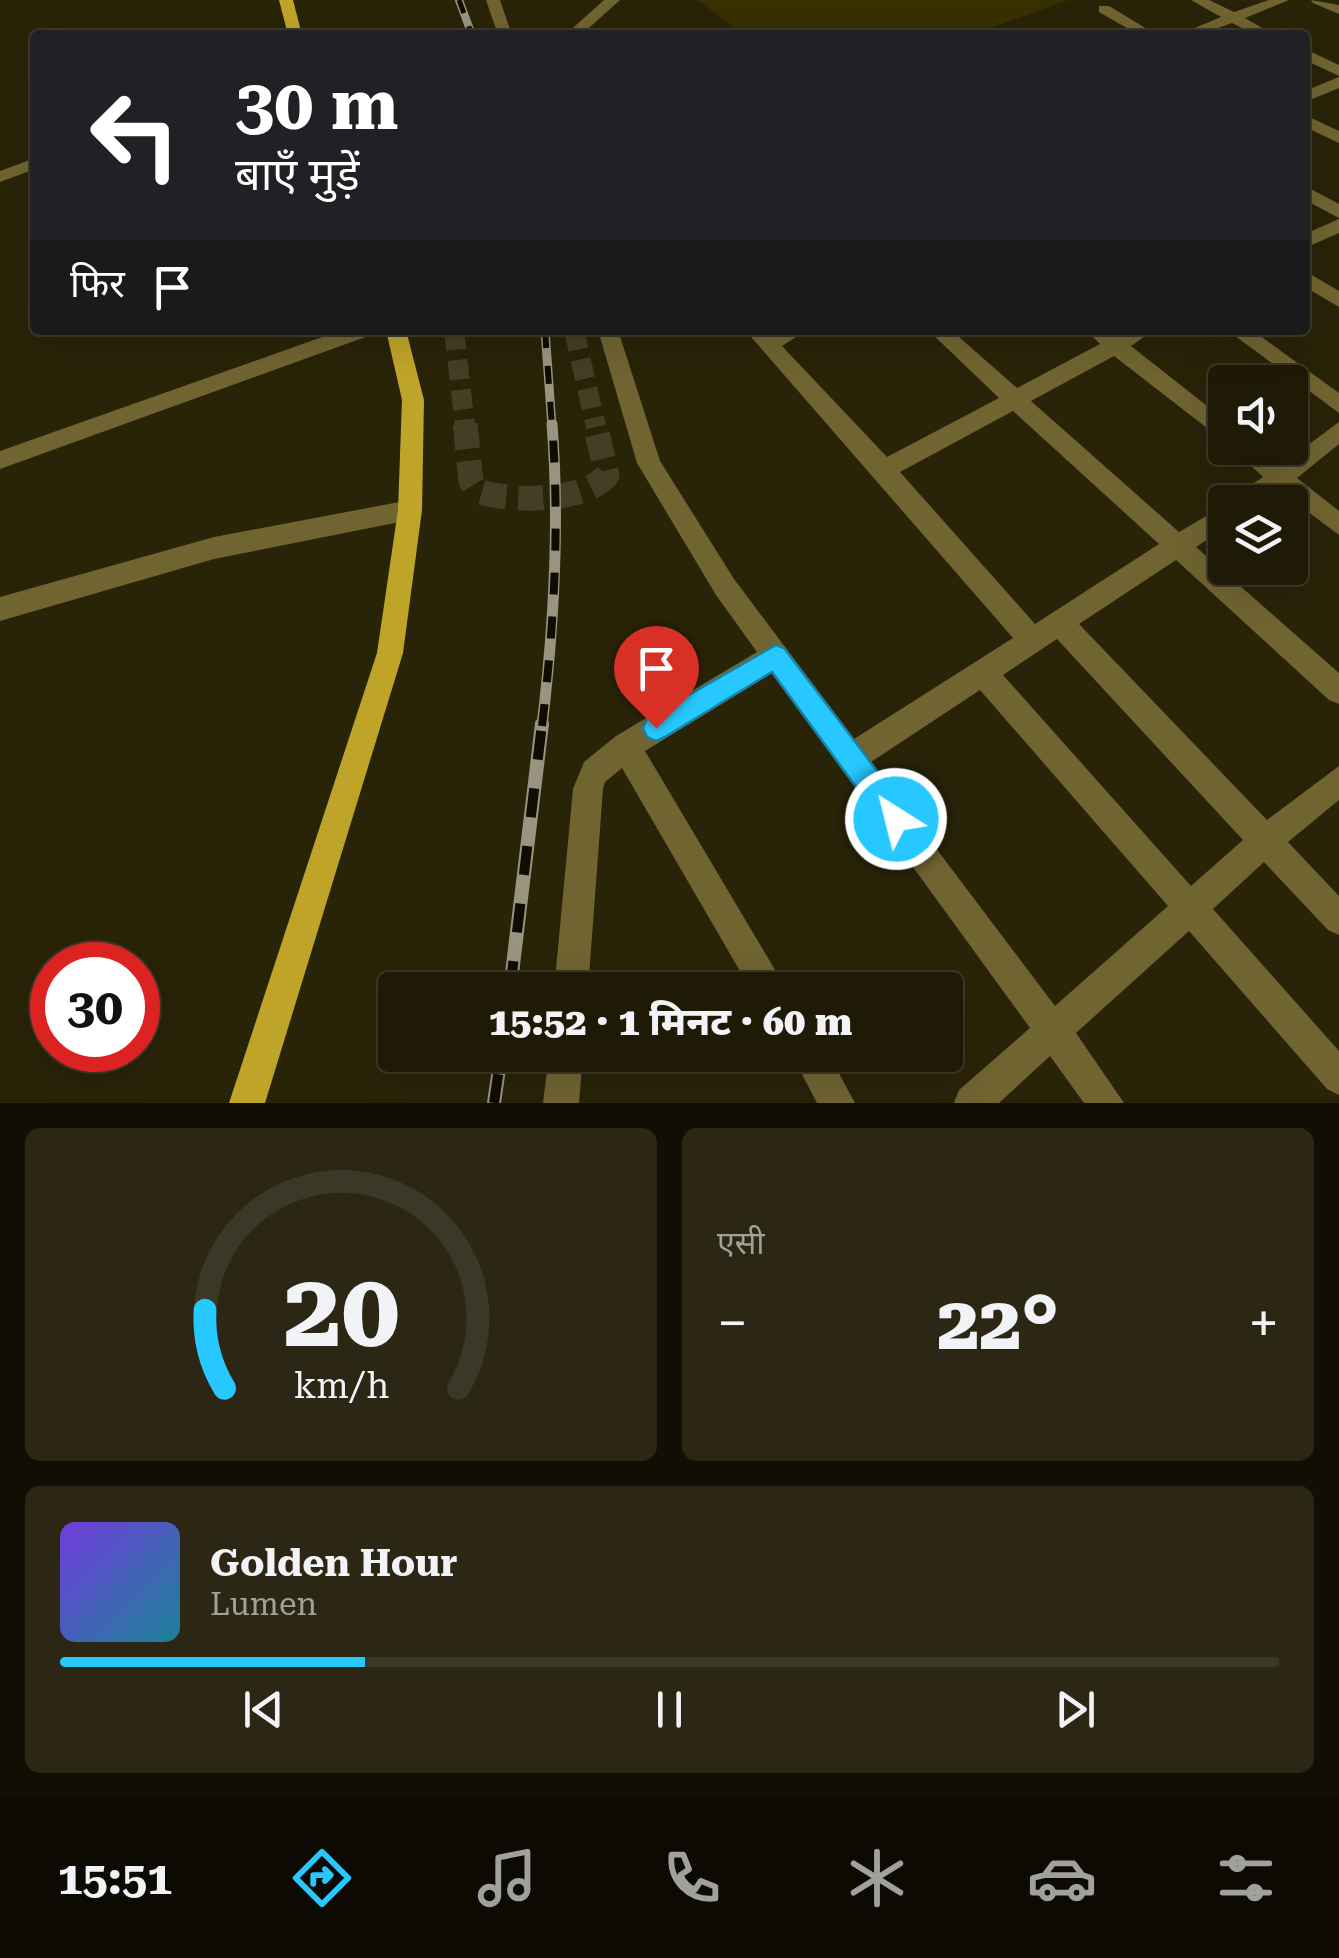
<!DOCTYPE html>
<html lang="hi">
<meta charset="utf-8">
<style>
:root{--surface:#1f1a06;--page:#2c2714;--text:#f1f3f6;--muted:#a1a19b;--line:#3c3828;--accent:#27c8ff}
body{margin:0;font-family:"Roboto Serif","Noto Sans Devanagari",serif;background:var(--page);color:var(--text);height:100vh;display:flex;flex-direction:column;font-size:38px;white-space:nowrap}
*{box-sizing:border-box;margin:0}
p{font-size:32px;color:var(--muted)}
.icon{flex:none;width:55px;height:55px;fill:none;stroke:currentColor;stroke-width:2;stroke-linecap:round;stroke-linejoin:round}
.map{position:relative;height:1103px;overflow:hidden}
.drawer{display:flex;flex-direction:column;gap:25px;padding:25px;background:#110e03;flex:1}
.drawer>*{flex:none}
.banner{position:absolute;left:30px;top:30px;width:1280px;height:305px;border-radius:10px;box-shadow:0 10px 40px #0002,0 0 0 2px var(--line);background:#202124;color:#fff;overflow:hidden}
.controls{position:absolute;left:1208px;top:365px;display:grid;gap:20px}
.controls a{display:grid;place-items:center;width:100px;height:100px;border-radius:10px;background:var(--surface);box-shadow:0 10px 40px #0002,0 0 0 2px var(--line);font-size:50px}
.speed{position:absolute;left:30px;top:942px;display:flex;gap:20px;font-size:50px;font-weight:700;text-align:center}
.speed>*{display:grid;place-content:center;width:130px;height:130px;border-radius:50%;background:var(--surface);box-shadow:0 10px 40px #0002,0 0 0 2px var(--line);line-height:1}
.speed .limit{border:15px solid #d22;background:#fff;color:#111}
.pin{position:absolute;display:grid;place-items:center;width:85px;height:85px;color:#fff;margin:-102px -42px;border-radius:50% 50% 50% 0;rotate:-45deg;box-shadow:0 0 10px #0007}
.pin .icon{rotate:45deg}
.me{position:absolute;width:110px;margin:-55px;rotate:324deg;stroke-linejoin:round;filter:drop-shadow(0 0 8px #0008)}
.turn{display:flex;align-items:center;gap:35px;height:210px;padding:0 40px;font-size:45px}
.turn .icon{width:130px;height:130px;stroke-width:2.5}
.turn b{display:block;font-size:70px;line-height:85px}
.then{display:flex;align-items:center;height:95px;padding:0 40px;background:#0003;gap:20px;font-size:38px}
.big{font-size:75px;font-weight:800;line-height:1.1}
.drawer .tile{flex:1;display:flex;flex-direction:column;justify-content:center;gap:15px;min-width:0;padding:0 35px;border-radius:15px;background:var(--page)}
.drawer .dial{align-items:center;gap:0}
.dial svg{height:260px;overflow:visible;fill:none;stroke:var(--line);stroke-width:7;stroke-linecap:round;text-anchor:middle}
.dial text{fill:var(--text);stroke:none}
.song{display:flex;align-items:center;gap:30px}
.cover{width:120px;height:120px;border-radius:15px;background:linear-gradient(135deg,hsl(260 70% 55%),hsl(190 70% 35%))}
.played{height:10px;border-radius:5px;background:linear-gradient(90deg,var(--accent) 25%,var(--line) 25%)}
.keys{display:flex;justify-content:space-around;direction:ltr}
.heat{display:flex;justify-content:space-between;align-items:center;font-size:55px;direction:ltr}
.drawer .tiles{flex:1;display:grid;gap:25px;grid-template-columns:1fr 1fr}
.tile:last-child{grid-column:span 2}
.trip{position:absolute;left:378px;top:972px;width:585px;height:100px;border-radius:10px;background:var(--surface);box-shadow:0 10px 40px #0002,0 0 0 2px var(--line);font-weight:800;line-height:100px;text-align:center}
.tab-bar{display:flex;height:160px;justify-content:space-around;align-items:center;background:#0c0a02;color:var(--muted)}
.tab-bar .icon{width:70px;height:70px}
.tab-bar .selected{color:var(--accent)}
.tab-bar b{font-size:45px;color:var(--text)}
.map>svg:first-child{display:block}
</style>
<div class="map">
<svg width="1339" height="1103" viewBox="0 0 1339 1103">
<rect width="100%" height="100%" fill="#292308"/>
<path fill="#393002" d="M698 0H1068L972 35H743Z"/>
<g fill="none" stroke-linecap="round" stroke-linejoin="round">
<g stroke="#443e25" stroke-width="20" stroke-dasharray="20 10" stroke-linecap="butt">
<path d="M454 330 465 427"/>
<path d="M574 330 596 427"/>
</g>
<path stroke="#443e25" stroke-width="25" stroke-dasharray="25 12" stroke-linecap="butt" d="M465 424 471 481 477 491C509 502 584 503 607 475L595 424"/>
<g fill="#706431" fill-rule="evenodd">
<path d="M486 0H500L512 35H498Z"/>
<path d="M604 0H620L581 35H565Z"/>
<path d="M1191 0H1209L1234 12 1269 0H1289L1245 18 1274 35H1256L1232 23 1199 35H1178L1221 17Z"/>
<path d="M1311 0 1339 5V14L1313 3Z"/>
<path d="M1099 6H1109L1157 35H1139L1099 12Z"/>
<path d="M1039 29 1049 35H1033Z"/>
<path d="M1305 49 1339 65V76L1305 60Z"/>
<path d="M1339 77V88L1305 102V91Z"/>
<path d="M1305 115 1339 131V143L1305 127Z"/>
<path d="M35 158V169L0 182V171Z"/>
<path d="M1305 186 1339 204V218L1305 200Z"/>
<path d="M1339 219V233L1305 248V234Z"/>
<path d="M1305 271 1339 291V307L1305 287Z"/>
<path d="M342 330H374L371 335 0 469V451Z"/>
<path d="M598 330H618L660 461 734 579 854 739 1013 638 745 330H767L771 334 807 330 782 346 887 457 999 398 928 330H951L1017 388 1100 344 1086 330H1110L1117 335 1127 330H1154L1131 346 1225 420V442L1114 356 1031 401 1179 532 1225 505V528L1196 547 1339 673V704L1329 700 1176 560 1079 624 1267 820 1339 766V800L1288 842 1339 896V935L1328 930 1264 862 1213 909 1339 1051V1095L1327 1089 1189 931 1076 1033 1124 1103H1084L1050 1056 999 1103H954L959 1090 1030 1028 772 673 645 751 787 990H751L622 768 605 782 603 789 588 990H554L573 789 584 762 616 736 757 652 716 595 637 463ZM1013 411 1159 544 1035 624 900 472ZM1057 639 1243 840 1191 886 1003 675ZM980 690 1168 906 1055 1006 871 762Z"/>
<path d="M1227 330H1252L1339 393V413Z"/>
<path d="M1339 422V444L1297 478 1339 511V535L1280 491 1262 502H1232L1236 495 1263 477 1232 448H1259L1281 465Z"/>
<path d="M410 500 419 503 422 510 419 517 410 520 214 559 0 621V597L214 537Z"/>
<path d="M549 1055H583L579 1103H543Z"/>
<path d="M792 1055H829L855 1103H817Z"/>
</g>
<g fill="#bea52a" fill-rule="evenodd">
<path d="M279 0H293L302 35H288Z"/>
<path d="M386 330H406L424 400 422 510 403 653 265 1103H229L377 653 398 510 402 400Z"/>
</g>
<defs>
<path id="rail-far3" d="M459 0 472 35"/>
<path id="rail-far2" d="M545 330 552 427"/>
<path id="rail-far1" d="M542 726C554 626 560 526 552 424"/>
<g id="rail">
<path d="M510 990 542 724"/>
<path d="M494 1103 501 1055"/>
</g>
</defs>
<use href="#rail-far3" stroke="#989480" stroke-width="8"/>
<use href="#rail-far2" stroke="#989480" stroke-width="9"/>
<use href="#rail-far1" stroke="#989480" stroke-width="11"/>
<use href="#rail" stroke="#989480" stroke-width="14"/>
<use href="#rail-far3" stroke="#0f0c03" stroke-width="5" stroke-dasharray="14" stroke-linecap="butt"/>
<use href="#rail-far2" stroke="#0f0c03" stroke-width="6" stroke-dasharray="18" stroke-linecap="butt"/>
<use href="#rail-far1" stroke="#0f0c03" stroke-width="8" stroke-dasharray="22" stroke-linecap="butt"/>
<use href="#rail" stroke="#0f0c03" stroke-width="10" stroke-dasharray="29" stroke-linecap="butt"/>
</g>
<path fill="#27c8ff" stroke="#1982a6" stroke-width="2.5" d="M776 645 784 648 906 809 910 819 906 828 896 833 886 828 772 672 665 737 656 741 647 737 643 728 647 719Z"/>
</svg>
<div class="controls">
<a><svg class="icon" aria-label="sound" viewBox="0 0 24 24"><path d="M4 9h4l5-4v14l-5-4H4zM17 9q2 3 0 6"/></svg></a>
<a><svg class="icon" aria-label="layers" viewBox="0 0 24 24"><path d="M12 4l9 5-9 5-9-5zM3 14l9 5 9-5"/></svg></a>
</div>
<div class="speed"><div class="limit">30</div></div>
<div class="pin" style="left:656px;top:728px;background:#d93025"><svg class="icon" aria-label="arrive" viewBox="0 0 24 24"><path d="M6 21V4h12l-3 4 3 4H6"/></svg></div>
<svg class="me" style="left:896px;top:819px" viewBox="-20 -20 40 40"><circle r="17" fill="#27c8ff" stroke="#fff" stroke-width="3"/><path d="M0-11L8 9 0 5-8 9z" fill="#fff"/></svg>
<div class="trip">15:52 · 1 मिनट · 60 m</div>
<div class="banner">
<div class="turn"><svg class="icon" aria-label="left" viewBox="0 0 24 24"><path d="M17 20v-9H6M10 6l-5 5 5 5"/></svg><div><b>30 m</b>बाएँ मुड़ें</div></div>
<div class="then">फिर<svg class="icon" aria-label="arrive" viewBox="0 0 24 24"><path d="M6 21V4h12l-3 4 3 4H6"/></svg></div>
</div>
</div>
<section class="drawer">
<div class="tiles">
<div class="tile dial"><svg viewBox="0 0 100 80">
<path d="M14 69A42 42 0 1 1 86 69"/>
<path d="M14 69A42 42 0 0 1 8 45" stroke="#27c8ff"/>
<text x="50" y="56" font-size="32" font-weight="700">20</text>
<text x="50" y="72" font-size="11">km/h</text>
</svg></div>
<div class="tile"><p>एसी</p>
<div class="heat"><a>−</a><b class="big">22°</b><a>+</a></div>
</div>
<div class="tile">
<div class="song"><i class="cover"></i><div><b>Golden Hour</b><p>Lumen</p></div></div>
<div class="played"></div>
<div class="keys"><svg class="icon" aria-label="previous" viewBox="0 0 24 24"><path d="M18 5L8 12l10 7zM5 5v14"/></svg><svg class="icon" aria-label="pause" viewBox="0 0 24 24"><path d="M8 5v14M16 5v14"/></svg><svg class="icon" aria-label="next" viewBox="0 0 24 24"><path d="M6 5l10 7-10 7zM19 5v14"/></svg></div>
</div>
</div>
</section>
<nav class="tab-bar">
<b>15:51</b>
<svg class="icon selected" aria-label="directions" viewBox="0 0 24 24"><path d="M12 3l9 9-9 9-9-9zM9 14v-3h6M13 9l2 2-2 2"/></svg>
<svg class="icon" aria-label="music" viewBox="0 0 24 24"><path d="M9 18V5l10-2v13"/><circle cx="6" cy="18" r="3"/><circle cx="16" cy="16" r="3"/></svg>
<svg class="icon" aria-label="phone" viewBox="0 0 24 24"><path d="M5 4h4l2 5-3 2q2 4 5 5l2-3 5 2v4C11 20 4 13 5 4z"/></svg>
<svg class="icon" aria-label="climate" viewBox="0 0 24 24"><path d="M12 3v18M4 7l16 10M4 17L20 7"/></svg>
<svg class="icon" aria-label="car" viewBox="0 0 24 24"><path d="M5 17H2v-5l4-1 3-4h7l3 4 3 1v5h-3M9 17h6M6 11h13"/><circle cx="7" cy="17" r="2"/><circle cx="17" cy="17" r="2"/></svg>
<svg class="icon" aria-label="filters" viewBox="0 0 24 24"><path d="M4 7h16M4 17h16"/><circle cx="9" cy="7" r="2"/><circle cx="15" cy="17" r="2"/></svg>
</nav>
